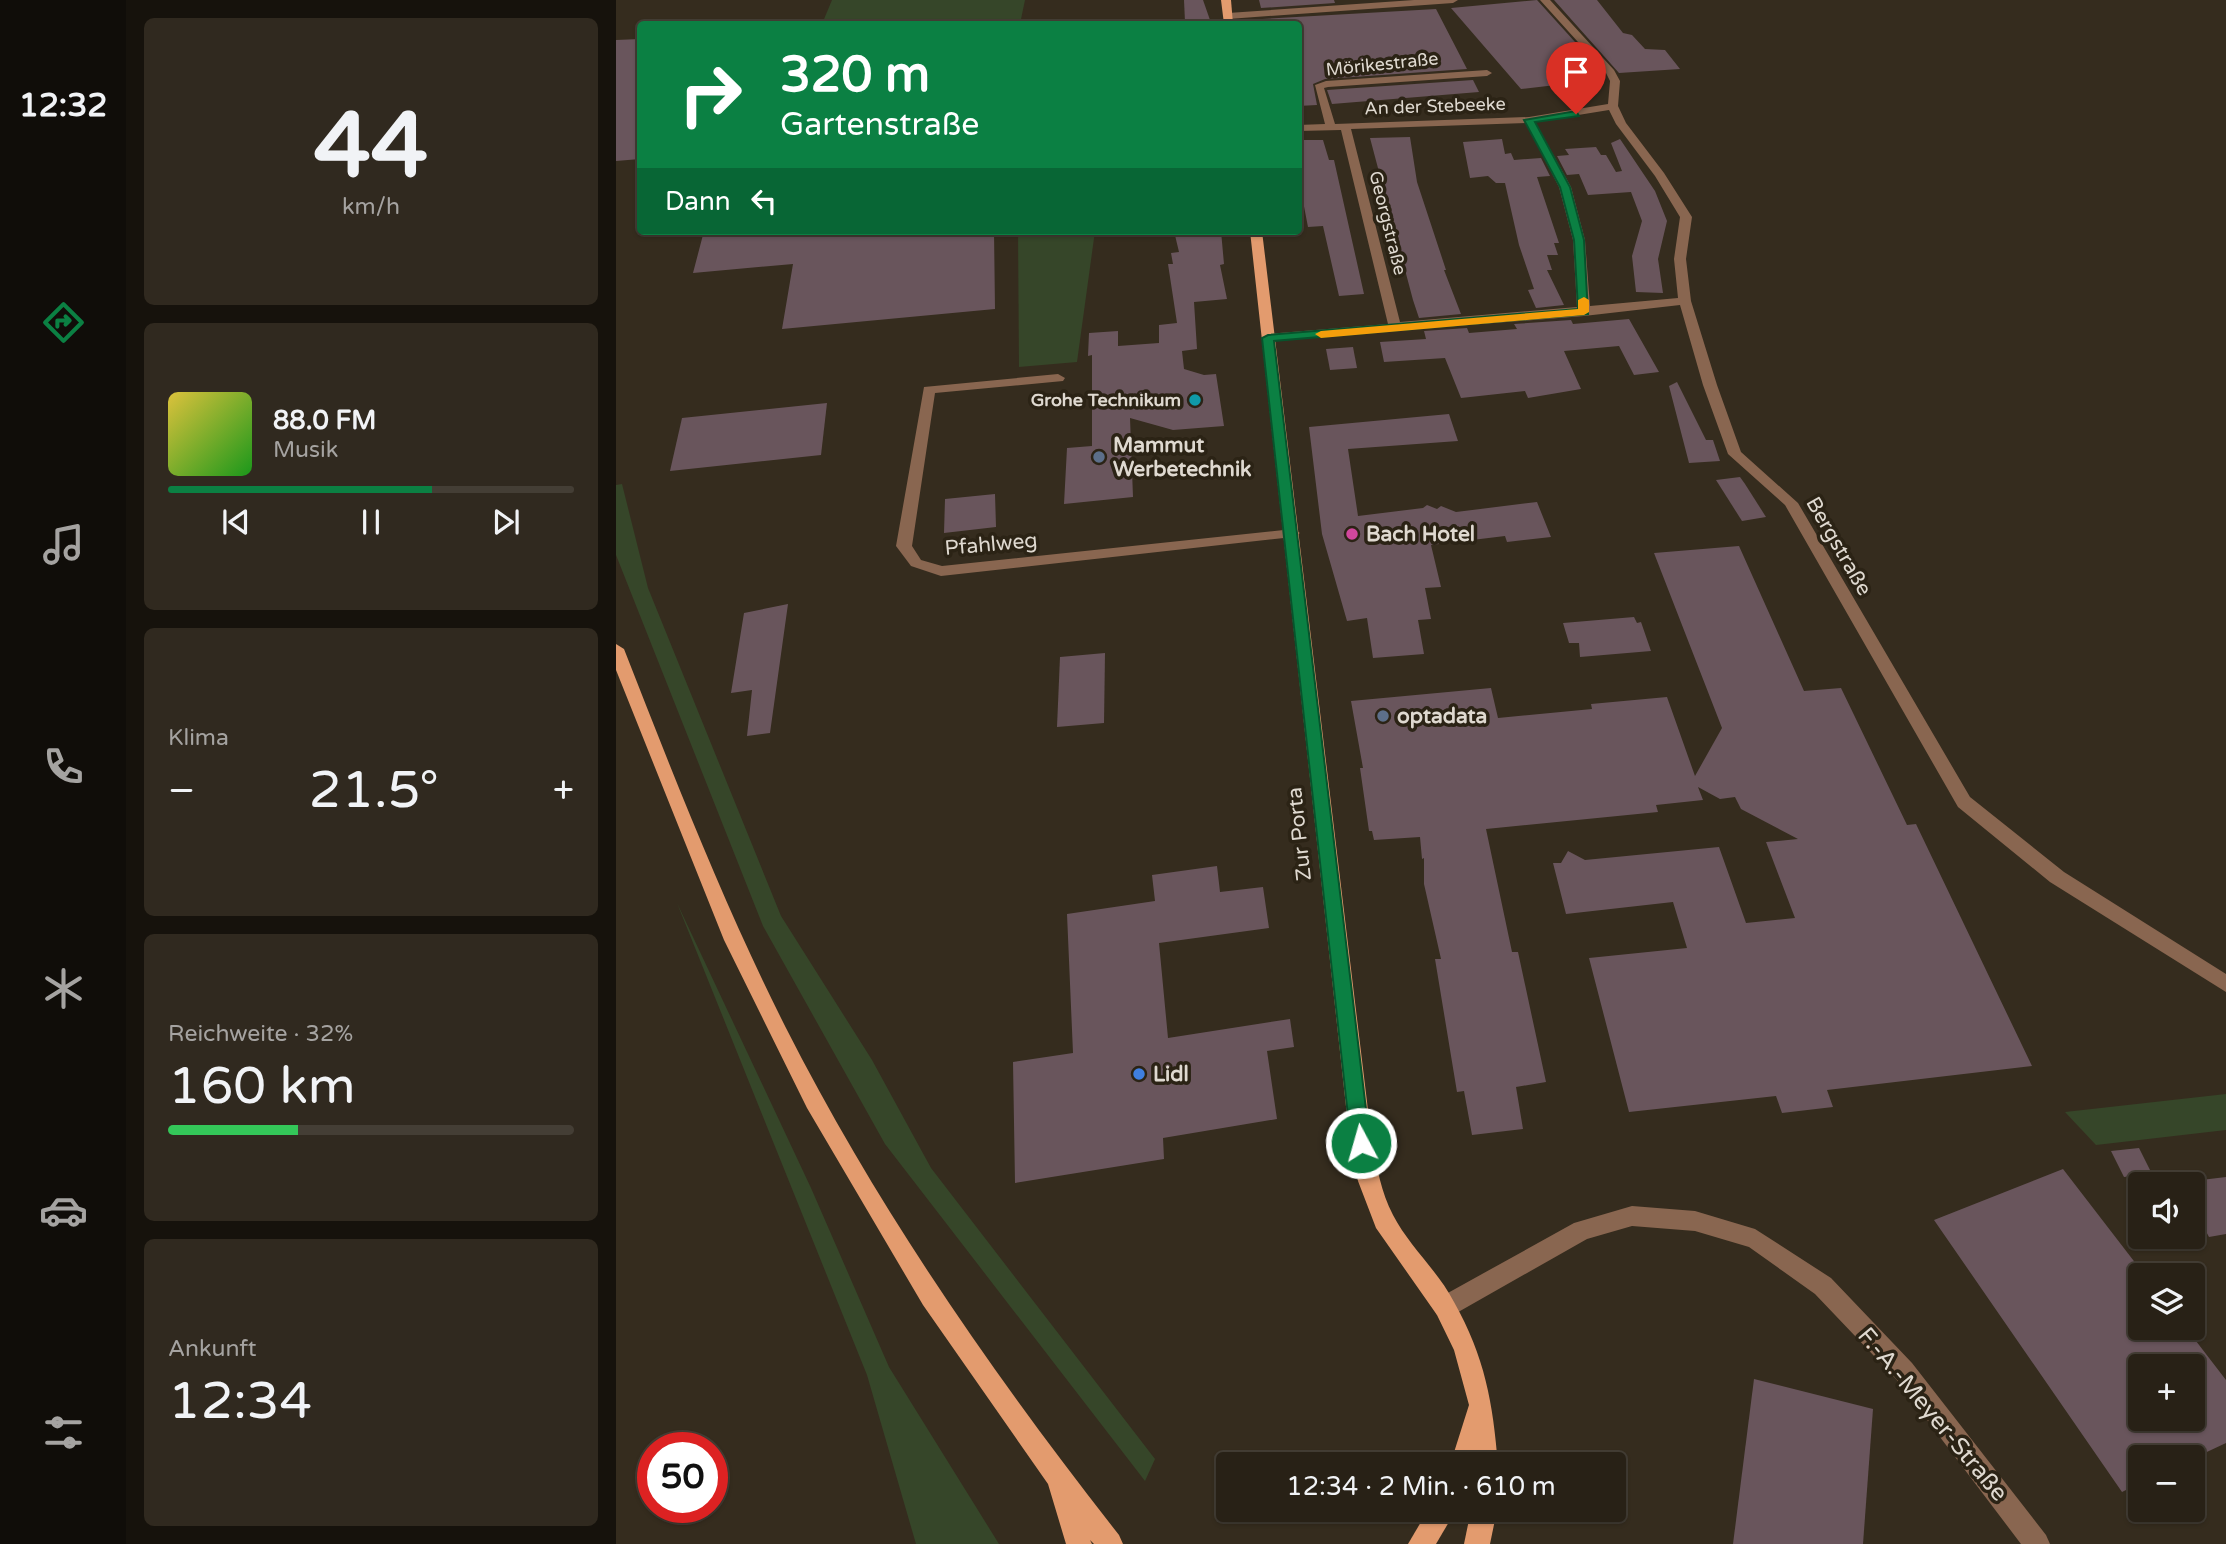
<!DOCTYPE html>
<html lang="de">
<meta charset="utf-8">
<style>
:root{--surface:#282116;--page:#30291f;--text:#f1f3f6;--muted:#a5a3a1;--line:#443e35;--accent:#0b8043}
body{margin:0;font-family:"Varela Round",sans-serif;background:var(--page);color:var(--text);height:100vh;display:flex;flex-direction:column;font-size:26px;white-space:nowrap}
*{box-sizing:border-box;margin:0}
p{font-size:23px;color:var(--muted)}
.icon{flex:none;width:38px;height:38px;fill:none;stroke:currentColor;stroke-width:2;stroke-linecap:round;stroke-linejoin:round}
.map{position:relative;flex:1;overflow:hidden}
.side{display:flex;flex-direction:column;gap:18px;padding:18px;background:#16120c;width:490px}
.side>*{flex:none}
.top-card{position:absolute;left:21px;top:21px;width:665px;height:214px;border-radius:7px;box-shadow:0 2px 5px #0004,0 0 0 2px var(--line);background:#0b8043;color:#fff;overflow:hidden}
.buttons{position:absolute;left:1512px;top:1172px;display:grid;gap:14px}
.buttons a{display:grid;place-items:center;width:77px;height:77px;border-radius:7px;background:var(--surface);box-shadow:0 2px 5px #0004,0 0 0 2px var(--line);font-size:35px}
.speed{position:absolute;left:21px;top:1432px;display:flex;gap:14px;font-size:35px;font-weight:700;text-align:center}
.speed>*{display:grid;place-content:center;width:91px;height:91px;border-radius:50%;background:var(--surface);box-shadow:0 2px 5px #0004,0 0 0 2px var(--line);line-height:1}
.speed .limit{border:10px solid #d22;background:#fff;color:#111}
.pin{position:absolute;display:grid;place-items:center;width:60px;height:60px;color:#fff;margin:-72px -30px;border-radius:50% 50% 50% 0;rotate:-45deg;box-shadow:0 0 7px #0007}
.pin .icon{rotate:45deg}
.me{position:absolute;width:77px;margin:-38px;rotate:354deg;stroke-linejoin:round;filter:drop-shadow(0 0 5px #0008)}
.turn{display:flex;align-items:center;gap:24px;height:147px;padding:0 28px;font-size:32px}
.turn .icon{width:91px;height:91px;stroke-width:2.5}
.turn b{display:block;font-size:49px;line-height:60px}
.then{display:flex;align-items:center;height:66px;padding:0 28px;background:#0003;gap:14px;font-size:26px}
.big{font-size:52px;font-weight:600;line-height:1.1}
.side .card{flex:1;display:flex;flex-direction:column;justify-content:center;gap:10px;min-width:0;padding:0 24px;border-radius:10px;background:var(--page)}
.side .dial{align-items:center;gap:0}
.dial b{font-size:91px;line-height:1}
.song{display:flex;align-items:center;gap:21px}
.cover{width:84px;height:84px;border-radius:10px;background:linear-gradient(135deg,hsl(50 70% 55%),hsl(120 70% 35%))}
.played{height:7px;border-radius:4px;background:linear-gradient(90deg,var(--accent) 65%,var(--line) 65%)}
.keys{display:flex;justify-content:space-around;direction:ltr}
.heat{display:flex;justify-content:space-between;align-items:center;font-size:38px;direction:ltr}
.charge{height:10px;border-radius:5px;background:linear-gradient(90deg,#34c759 32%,var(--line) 0)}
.trip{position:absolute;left:600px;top:1452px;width:410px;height:70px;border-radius:7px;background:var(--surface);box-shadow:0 2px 5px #0004,0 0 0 2px var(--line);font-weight:600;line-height:70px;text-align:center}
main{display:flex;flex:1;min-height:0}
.tab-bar{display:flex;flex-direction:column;width:126px;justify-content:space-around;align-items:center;background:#100d09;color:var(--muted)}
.tab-bar .icon{width:49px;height:49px}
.tab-bar .on{color:var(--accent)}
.tab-bar b{font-size:32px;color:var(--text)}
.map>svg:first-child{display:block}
</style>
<main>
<nav class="tab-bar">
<b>12:32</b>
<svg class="icon on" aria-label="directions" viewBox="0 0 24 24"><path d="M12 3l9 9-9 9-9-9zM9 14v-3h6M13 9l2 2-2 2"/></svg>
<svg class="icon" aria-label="music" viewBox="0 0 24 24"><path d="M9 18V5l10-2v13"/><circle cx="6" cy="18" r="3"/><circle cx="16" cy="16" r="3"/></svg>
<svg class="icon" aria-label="phone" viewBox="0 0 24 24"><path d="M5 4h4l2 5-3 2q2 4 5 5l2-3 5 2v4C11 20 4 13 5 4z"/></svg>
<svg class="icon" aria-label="climate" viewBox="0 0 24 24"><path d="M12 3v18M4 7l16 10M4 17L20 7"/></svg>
<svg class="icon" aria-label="car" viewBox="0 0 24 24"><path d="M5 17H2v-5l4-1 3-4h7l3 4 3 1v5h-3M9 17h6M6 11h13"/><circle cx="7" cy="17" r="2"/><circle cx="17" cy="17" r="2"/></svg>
<svg class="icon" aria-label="filters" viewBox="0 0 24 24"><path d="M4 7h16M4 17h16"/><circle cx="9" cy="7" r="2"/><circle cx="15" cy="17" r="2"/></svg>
</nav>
<section class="side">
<div class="card dial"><b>44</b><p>km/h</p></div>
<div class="card">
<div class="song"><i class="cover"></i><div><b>88.0 FM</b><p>Musik</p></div></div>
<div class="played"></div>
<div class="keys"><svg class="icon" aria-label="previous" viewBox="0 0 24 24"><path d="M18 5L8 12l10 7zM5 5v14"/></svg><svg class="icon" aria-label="pause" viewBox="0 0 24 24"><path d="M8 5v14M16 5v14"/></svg><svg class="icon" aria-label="next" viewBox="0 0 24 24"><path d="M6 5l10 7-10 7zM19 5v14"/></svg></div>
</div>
<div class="card"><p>Klima</p>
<div class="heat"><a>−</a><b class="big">21.5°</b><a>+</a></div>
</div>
<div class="card"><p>Reichweite · 32%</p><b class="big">160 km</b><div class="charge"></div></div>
<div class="card"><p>Ankunft</p><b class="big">12:34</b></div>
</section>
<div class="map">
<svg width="1610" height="1544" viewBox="0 0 1610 1544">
<rect width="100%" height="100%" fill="#352c1e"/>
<g fill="#364629">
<path d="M216 0H409L404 24H206Z"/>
<path d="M402 231H479L461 362 403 367Z"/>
<path d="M6 484 32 588 165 916 256 1060 315 1168 539 1459 529 1481 269 1144 147 926 0 555V485Z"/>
<path d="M61 903 195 1188 273 1367 383 1544H300L251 1375Z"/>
<path d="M1610 1094V1130L1480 1145 1449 1112Z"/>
</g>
<g fill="#69555c" fill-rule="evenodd">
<path d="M568 0H587L594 20 569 22Z"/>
<path d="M643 0H718L719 3 645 8Z"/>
<path d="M921 0 988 74 967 76 979 92 946 93 940 85 905 89 835 8Z"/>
<path d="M938 0H981L1007 33 1016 35 1029 49 1049 50 1064 69 1003 73Z"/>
<path d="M820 9 851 69 709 79 697 84 701 105 682 106V24H647L646 19Z"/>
<path d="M24 39V159L0 161V40Z"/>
<path d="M857 80 863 92 716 104 711 90Z"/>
<path d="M794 137 801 182 830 270H828L845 314 803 318 797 300 754 138Z"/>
<path d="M886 139 889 154 895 153 898 160 925 158 934 176 921 177 943 243H938L942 255H931L936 270H931L948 305 920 308 912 290 918 289 903 245 889 183H880L872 176 854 178 847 142Z"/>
<path d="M1004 139 1039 191 1051 221 1042 259 1047 293 1020 292 1016 256 1026 221 1015 192 972 195 963 174 951 175 941 156 953 155 949 149 980 147 985 155H990L1000 172 1006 171 995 143Z"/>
<path d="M682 140H707L713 160H718L748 294 723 296 707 226 692 227 685 191Z"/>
<path d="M88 231H156L155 236 198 234 199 231H378L379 309 166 329 177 264 77 273Z"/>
<path d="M558 231H605L608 264 604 265 611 299 578 302 581 349 566 351 568 369 588 375 600 374 608 426 557 430 514 418 517 497 448 504 451 448 476 446V355L472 356 473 333 502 331V346L543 343V325L561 323 552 264H557L555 253 563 252Z"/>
<path d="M1013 319 1043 372 1018 375 1003 346 948 351 965 389 912 398 909 391 845 398 829 358 768 362 764 342 810 339 808 331 851 328 853 333 901 329 898 324 955 320 957 324Z"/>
<path d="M737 347 741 368 714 370 710 349Z"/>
<path d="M1061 382 1090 440H1097L1104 461 1073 463 1053 386Z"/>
<path d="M211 403 205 455 54 471 66 418Z"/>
<path d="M833 414 842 441 732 449 742 516 807 508 811 505 821 509 825 506 840 512 921 502 935 537 891 542 889 536 815 545 825 587 809 588 815 619 802 620 808 654 757 658 751 618 731 621 706 534 693 427Z"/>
<path d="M1124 477 1129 484 1150 517 1126 521 1100 480Z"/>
<path d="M379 494 380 527 328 533 329 499Z"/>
<path d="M1123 546 1188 691 1225 688 1291 825 1300 824 1416 1066 1211 1090 1217 1107 1166 1113 1160 1096 1013 1112 973 958 1071 948 1057 902 950 914 937 863H945L952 851 969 860 1103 847 1130 923 1179 918 1150 842 1182 839 1125 809 1119 797 1104 799 1082 787 1087 800 1040 805 1042 812 870 829 896 952H902L930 1082 900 1087 907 1129 856 1135 848 1091 841 1092 819 959H825L808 884V858L806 859 804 837 758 840 756 831H753L744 768H747L735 701 875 688 882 718 976 709 975 704 1051 697 1079 776 1106 728 1038 553Z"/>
<path d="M172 604 154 733 131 736 136 690 115 693 128 613Z"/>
<path d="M1018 617 1021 623 1025 622 1035 651 964 657 963 643H953L947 623Z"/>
<path d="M489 653 488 723 441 727 444 657Z"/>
<path d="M601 866 604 892 647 887 653 928 543 943 552 1038 674 1019 678 1047 651 1051 661 1119 547 1138 548 1159 399 1183 397 1062 457 1053 451 914 539 901 536 875Z"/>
<path d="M1523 1148 1536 1174 1508 1177 1495 1151Z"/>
<path d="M1447 1169 1524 1269V1328H1570L1610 1380V1443L1578 1458H1524V1483L1506 1492 1318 1220ZM1524 1367H1577V1419H1524Z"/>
<path d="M1610 1177V1234L1593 1237 1577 1207V1181Z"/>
<path d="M1138 1379 1257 1409 1247 1544H1117Z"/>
</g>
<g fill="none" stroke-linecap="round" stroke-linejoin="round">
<g fill="#896650" fill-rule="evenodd">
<path d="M798 0H842L837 3 612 19 607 16 612 13Z"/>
<path d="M924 0H934L998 70 1004 81 1002 106 1010 123 1048 173 1076 217 1070 259 1075 301 1101 385 1125 452 1182 503 1354 797 1448 872 1610 974V992L1434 882 1342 807 1169 505 1112 454 1087 385 1064 305 968 316 647 341V335L652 334 772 324 725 130 682 131V125L709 124 699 85 710 81 871 70 876 73 871 76 712 87 708 88 719 124 913 117 992 104 994 81 990 73ZM993 110 1000 124 1039 176 1064 217 1058 259 1062 298 974 306 969 240 955 187 919 122ZM910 123 943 187 957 240 961 307 784 322 735 129Z"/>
<path d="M442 374 449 378 447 381 319 393 296 546 305 560 326 566 677 529 684 533 677 537 325 576 295 566 280 546 308 387Z"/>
<path d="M1016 1206 1079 1211 1139 1229 1215 1278 1296 1363 1430 1535 1434 1544H1405L1280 1379 1199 1294 1133 1247 1079 1231 1016 1226 971 1239 837 1315 829 1318 821 1315 817 1307 821 1299 958 1223Z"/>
</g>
<g fill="#e39b6e" fill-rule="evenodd">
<path d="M605 0H615L617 24H608Z"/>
<path d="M634 231H646L756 1143C761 1167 765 1192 777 1215 793 1246 822 1271 838 1302 869 1357 877 1403 882 1465H834L853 1405 838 1350 821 1315 760 1228 742 1181 734 1143Z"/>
<path d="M0 644 8 649C58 777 108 905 170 1028 262 1209 378 1376 503 1535L507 1544H478L474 1540 476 1544H450L432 1484 307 1305 191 1108 108 940 0 670Z"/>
<path d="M812 1510H840L820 1544H792Z"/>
<path d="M855 1510H881L874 1544H848Z"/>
</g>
</g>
<path fill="#0b8043" stroke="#07532c" stroke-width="2" d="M960 111 963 116 919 122 954 187 968 240 972 314 658 341 754 1143 752 1149 745 1152 738 1149 735 1143 646 338 652 335 962 309 958 240 944 187 908 120Z"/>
<path fill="#f59e0b" d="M968 297 973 300V312L968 315 705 338 699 334 705 331 962 309V300Z"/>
<circle fill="#0f9aa8" stroke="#2b2315" stroke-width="2.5" cx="579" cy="400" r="7"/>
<g fill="#5c6f8a" stroke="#2b2315" stroke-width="2.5">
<circle cx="483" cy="457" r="7"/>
<circle cx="767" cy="716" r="7"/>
</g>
<circle fill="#d1479c" stroke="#2b2315" stroke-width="2.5" cx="736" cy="534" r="7"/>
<circle fill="#3f7fe0" stroke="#2b2315" stroke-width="2.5" cx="523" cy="1074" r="7"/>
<g text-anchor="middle" stroke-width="7" stroke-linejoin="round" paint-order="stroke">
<g font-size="18" fill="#dfd9d0" stroke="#2b2315">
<text transform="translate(766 64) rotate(-6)" y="6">Mörikestraße</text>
<text transform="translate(819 106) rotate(-2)" y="6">An der Stebeeke</text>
<text transform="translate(772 223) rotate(76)" y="6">Georgstraße</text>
</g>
<g font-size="18" font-weight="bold" fill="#dfd9d0" stroke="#2b2315" text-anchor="end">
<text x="565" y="406">Grohe Technikum</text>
</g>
<g font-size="21" font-weight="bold" fill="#dfd9d0" stroke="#2b2315" text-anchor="start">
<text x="497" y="452">Mammut<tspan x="497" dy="24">Werbetechnik</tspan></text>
<text x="750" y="541">Bach Hotel</text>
<text x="781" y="723">optadata</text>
<text x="537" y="1081">Lidl</text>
</g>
<g font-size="21" fill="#dfd9d0" stroke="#2b2315">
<text transform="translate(375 544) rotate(-5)" y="7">Pfahlweg</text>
<text transform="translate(1223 546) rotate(60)" y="7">Bergstraße</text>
<text transform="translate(683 834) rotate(-96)" y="7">Zur Porta</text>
</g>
<g font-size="24" fill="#dfd9d0" stroke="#2b2315">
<text transform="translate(1317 1414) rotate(50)" y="8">F.-A.-Meyer-Straße</text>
</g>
</g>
</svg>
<div class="buttons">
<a><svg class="icon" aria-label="sound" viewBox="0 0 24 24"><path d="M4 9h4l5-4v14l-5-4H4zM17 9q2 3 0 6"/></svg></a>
<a><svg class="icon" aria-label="layers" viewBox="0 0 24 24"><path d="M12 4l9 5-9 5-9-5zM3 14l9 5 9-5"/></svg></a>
<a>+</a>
<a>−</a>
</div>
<div class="speed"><div class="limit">50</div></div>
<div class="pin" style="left:960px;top:114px;background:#d93025"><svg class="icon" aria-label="arrive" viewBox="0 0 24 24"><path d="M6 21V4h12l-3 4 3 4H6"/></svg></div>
<svg class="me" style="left:745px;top:1143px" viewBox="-20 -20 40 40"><circle r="17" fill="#0b8043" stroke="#fff" stroke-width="3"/><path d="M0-11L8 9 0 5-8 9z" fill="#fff"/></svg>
<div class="trip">12:34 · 2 Min. · 610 m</div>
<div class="top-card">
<div class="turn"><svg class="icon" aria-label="right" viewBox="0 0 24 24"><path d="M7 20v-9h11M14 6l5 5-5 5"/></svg><div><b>320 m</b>Gartenstraße</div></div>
<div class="then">Dann<svg class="icon" aria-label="left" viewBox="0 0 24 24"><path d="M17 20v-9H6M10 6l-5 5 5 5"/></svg></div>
</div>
</div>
</main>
